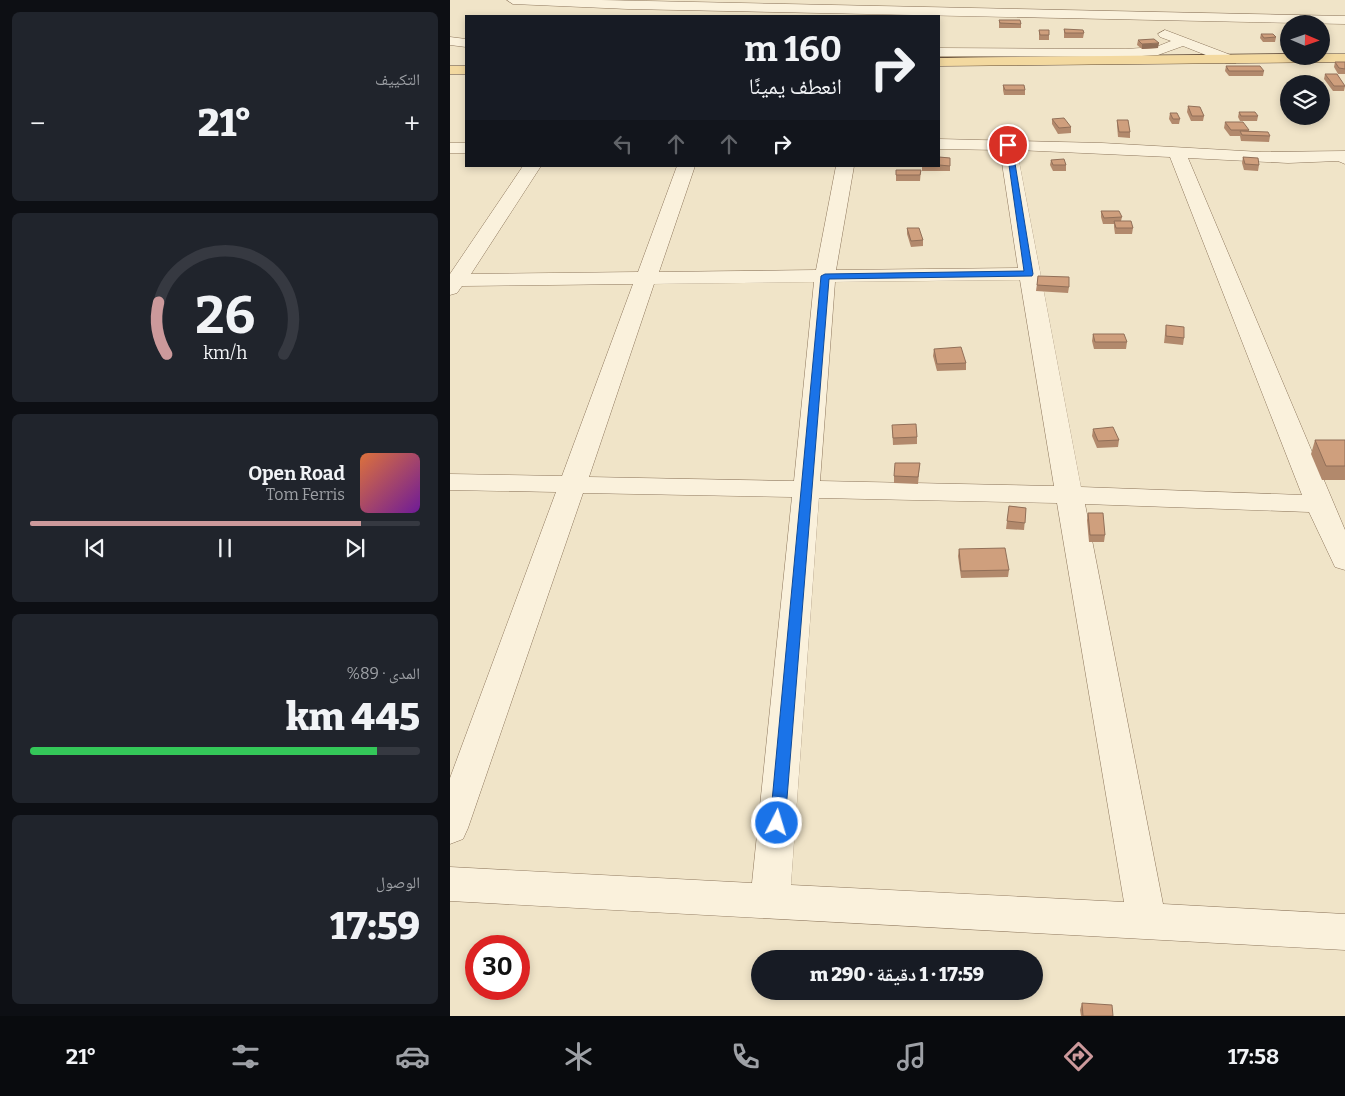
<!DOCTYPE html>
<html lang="ar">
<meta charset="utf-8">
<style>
:root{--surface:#171b24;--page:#20242c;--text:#f1f3f6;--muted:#9ea1a6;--line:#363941;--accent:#cc999b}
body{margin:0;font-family:Bitter,"Noto Naskh Arabic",serif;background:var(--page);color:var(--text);direction:rtl;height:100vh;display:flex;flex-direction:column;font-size:19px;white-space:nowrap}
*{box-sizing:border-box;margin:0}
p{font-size:16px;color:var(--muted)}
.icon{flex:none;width:28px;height:28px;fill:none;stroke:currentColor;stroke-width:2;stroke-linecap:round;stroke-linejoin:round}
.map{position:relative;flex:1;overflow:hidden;direction:ltr}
.side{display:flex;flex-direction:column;gap:12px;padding:12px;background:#0d0f14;width:450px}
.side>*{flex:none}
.top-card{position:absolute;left:15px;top:15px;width:475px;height:152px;border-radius:0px;box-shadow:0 2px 8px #0003;direction:rtl;background:#171b24;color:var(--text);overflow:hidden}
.needle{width:32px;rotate:92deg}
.controls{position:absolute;left:830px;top:15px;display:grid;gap:10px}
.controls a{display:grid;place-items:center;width:50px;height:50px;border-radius:50%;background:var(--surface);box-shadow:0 2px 8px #0003;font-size:25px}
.speed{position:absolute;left:15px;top:935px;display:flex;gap:10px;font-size:25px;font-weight:700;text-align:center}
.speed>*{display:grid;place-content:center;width:65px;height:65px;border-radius:50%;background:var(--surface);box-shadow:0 2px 8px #0003;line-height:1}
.speed .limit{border:8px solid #d22;background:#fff;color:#111}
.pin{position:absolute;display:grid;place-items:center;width:42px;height:42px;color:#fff;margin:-21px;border:2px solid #fff;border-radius:50%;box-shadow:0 1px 5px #0007}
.me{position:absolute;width:55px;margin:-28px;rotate:5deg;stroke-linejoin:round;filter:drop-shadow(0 0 4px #0008)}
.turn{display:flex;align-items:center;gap:18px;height:105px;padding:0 15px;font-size:22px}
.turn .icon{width:65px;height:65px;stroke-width:2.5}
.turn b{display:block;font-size:35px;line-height:42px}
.lanes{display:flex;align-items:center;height:48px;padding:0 15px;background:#0003;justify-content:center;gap:25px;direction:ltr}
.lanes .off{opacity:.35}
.big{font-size:38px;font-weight:800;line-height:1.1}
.side .widget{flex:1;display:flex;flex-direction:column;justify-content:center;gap:8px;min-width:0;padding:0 18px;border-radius:8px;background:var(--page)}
.side .dial{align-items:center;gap:0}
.dial svg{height:130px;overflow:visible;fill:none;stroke:var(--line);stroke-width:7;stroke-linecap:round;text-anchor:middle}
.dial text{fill:var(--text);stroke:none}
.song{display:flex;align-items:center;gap:15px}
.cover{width:60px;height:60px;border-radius:8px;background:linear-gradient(135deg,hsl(20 70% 55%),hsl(280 70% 35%))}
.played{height:5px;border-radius:2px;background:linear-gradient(90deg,var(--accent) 85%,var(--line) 85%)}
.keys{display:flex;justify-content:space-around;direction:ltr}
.heat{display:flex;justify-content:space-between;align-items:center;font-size:28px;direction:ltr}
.charge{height:8px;border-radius:4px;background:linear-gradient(90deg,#34c759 89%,var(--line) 0)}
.trip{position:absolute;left:301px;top:950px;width:292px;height:50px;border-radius:25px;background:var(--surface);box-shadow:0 2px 8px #0003;font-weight:800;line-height:50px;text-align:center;direction:rtl}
.menu{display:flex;height:80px;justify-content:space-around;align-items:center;background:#090b0e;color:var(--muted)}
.menu .icon{width:35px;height:35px}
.menu .current{color:var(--accent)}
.menu b{font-size:22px;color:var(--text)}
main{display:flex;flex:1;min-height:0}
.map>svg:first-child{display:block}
</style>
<main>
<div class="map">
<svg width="895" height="1016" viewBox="0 0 895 1016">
<rect width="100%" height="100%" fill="#f0e4c8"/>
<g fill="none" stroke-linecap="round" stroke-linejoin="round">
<defs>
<g id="minor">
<path d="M57 0H151L895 16V24L178 9 63 4Z"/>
<path d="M715 30 786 57 788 60 786 63H776L733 46 708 55 676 57 489 56V48L676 49 706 47 721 41 710 37 708 34Z"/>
<path d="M0 37 16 39V47L0 45Z"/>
<path d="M489 139 652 143 811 152 895 151V164L888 161 838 163 738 158 895 530V570L885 567 859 512 635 504 713 904 895 914V950L0 901V867L302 883 342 497 133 493 18 828 13 839 0 844V778L106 492 0 490V474L112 476 183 284 12 286 7 293 0 295V274L73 166H91L21 274 188 272 227 166H245L209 272 366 270 386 166H404L386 270 568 268 550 150 489 149ZM567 150 720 157 852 495 631 487ZM570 280 604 486 370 481 385 282ZM364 282 344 481 139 477 204 284ZM369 498 607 503 674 902 341 885Z"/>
<rect x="0" y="143" width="16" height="10"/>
</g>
<g id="major">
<path d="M839 54V56H871V54H895V62L489 66V58Z"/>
<rect x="0" y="66" width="16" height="8"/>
</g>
</defs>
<use href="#minor" stroke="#8d765c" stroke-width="1"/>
<use href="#major" stroke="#5b4430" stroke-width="1"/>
<use href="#minor" fill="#faf1dc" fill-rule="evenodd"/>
<use href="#major" fill="#f3d9a0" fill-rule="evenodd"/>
</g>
<g fill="#b2896c">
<path d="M549 20 571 24V28H549Z"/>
<path d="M614 29 634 33 633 38H614Z"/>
<path d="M589 30 599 35V40H589Z"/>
<path d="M811 34 826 37 825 42H813L810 38Z"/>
<path d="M688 40 708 48 692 49 687 45Z"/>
<path d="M885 62H895V74H888L884 67Z"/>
<path d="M776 66 814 71 813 76H779L775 71Z"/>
<path d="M875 74 895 86 894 91H883L874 79Z"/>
<path d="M553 85 575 90V95H554L553 90Z"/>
<path d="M738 106 754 116 753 121H741L737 112Z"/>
<path d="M789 112 808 116 807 121H790L788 117Z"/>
<path d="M720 113 730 119 729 124H722L719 119Z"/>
<path d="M602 119 621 127V133L608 134 602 124Z"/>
<path d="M667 120 680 132V138L668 137 667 125Z"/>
<path d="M775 122 799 130V131L820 136 819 142 791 141 790 136H780L774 128Z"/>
<path d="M489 157 500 158V171H472V166H489Z"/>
<path d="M793 157 809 165 808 171 794 170 792 163Z"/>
<path d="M601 160 616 165V171H603L600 165Z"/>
<path d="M446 170H471L470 181H446Z"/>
<path d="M651 211 672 217 671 221 683 228 682 234H665L664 227V224H653L651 217Z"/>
<path d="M457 228 473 240V246L461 247 457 234Z"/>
<path d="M588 276 619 287 618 293 586 291Z"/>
<path d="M716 325 734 338 733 345 714 343Z"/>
<path d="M643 334 677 342 676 349H644L642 341Z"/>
<path d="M484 349 516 363V370L487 371 483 356Z"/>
<path d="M442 425 467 437V444L443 445Z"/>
<path d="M643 429 669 440 668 447 647 448 642 436Z"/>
<path d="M865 440H895V480H872L861 454Z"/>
<path d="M470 463 468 484 444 483V476Z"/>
<path d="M559 506 576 508 574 530 556 529Z"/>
<path d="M638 513 655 535 654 542H639L637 520Z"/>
<path d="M509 549 559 570 558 577 511 578 508 556Z"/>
<path d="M632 1003 663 1016H631L630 1010Z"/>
</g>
<path fill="#916f58" d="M709 43 708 48 692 49V44Z"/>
<g fill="#cf9f7d" stroke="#916f58">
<path d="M549 20H570L571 24 550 23Z"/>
<path d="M614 29 633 30 634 33H615Z"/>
<path d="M589 30H599V35H590Z"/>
<path d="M811 34H823L826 37 814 38Z"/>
<path d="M704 39 709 43 692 44 688 40Z"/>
<path d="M885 62H895V69L889 68Z"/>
<path d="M776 66H810L814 71H779Z"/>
<path d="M875 74H887L895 86H884Z"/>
<path d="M553 85H574L575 90H555Z"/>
<path d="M738 106 750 107 754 116H742Z"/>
<path d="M789 112H805L808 116H791Z"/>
<path d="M720 113H727L730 119H723Z"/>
<path d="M614 118 621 127 609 128 602 119Z"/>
<path d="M667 120H678L680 132H669Z"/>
<path d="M775 122H793L799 130H781Z"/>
<path d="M790 131 818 132 820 136 792 135Z"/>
<path d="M489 157 500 158V166L489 165Z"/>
<path d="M793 157 808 158 809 165 795 164Z"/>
<path d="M614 159 616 165H603L601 160Z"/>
<path d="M446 170H471L470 175H446Z"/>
<path d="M651 211H669L672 217 654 218Z"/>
<path d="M664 221H681L683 228H666Z"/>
<path d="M457 228H469L473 240 461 241Z"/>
<path d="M588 276 619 277V287L587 285Z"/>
<path d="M716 325 734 327V338L716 336Z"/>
<path d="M643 334H674L677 342H645Z"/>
<path d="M511 347 516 363 487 364 484 349Z"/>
<path d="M466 424 467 437 443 438 442 425Z"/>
<path d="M663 427 669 440 648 441 643 429Z"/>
<path d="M865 440H895V466H876Z"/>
<path d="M445 463H470L468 477 444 476Z"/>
<path d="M559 506 576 508 575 523 557 521Z"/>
<path d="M638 513H653L655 535H640Z"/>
<path d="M555 548 559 570 511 571 509 549Z"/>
<path d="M632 1003 662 1005 663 1016H633Z"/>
</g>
<path fill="#1a73e8" stroke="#114b97" d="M556 144 562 145 583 274 582 276 379 279 335 823 333 828 327 829 322 828 320 823 371 276 375 274 574 271Z"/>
</svg>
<div class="controls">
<a><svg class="needle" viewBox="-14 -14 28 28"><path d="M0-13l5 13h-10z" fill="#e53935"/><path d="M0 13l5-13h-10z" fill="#9ea1a6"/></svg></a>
<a><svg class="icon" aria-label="layers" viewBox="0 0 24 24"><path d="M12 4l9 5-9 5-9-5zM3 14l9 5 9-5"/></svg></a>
</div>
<div class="speed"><div class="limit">30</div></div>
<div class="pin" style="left:558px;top:145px;background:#d93025"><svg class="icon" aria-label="arrive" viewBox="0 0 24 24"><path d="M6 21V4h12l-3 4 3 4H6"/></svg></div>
<svg class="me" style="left:327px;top:823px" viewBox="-20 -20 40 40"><circle r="17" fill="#1a73e8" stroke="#fff" stroke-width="3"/><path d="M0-11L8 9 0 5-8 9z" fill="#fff"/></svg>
<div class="trip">17:59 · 1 دقيقة · 290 m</div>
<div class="top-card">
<div class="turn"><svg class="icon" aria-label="right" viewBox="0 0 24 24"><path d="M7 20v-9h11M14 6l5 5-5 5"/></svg><div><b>160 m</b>انعطف يمينًا</div></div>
<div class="lanes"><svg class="icon off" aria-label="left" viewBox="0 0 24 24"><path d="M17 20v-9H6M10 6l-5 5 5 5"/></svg><svg class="icon off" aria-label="ahead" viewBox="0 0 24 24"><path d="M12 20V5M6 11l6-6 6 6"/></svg><svg class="icon off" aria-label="ahead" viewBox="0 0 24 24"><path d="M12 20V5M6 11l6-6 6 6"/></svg><svg class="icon" aria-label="right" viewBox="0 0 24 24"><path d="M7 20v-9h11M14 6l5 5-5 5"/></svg></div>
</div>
</div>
<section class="side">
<div class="widget"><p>التكييف</p>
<div class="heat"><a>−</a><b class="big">21°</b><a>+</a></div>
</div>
<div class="widget dial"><svg viewBox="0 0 100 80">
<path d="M14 69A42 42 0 1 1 86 69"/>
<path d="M14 69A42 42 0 0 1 9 37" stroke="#cc999b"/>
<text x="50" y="56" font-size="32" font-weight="700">26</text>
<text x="50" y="72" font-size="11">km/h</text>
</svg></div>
<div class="widget">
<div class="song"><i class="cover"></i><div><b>Open Road</b><p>Tom Ferris</p></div></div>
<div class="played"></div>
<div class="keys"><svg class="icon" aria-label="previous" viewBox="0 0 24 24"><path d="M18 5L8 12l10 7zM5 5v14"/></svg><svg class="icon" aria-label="pause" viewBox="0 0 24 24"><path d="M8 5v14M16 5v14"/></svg><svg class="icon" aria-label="next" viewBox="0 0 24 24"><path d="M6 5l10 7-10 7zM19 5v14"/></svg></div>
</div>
<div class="widget"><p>المدى · 89%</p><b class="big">445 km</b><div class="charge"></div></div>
<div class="widget"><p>الوصول</p><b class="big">17:59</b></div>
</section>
</main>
<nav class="menu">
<b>17:58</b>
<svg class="icon current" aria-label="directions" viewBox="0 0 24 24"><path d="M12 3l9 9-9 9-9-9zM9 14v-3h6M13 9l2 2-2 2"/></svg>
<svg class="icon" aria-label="music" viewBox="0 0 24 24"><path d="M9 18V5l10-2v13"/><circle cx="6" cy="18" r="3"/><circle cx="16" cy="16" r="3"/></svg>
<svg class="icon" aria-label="phone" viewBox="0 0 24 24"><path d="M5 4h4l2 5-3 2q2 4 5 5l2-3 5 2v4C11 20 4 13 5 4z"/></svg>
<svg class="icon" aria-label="climate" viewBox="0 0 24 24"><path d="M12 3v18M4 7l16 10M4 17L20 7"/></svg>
<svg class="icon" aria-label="car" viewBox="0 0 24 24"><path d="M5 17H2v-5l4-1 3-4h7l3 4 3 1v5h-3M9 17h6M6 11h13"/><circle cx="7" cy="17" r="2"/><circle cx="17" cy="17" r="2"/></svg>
<svg class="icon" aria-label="filters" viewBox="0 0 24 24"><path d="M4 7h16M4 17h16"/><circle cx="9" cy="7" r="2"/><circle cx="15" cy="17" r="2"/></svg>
<b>21°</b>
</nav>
